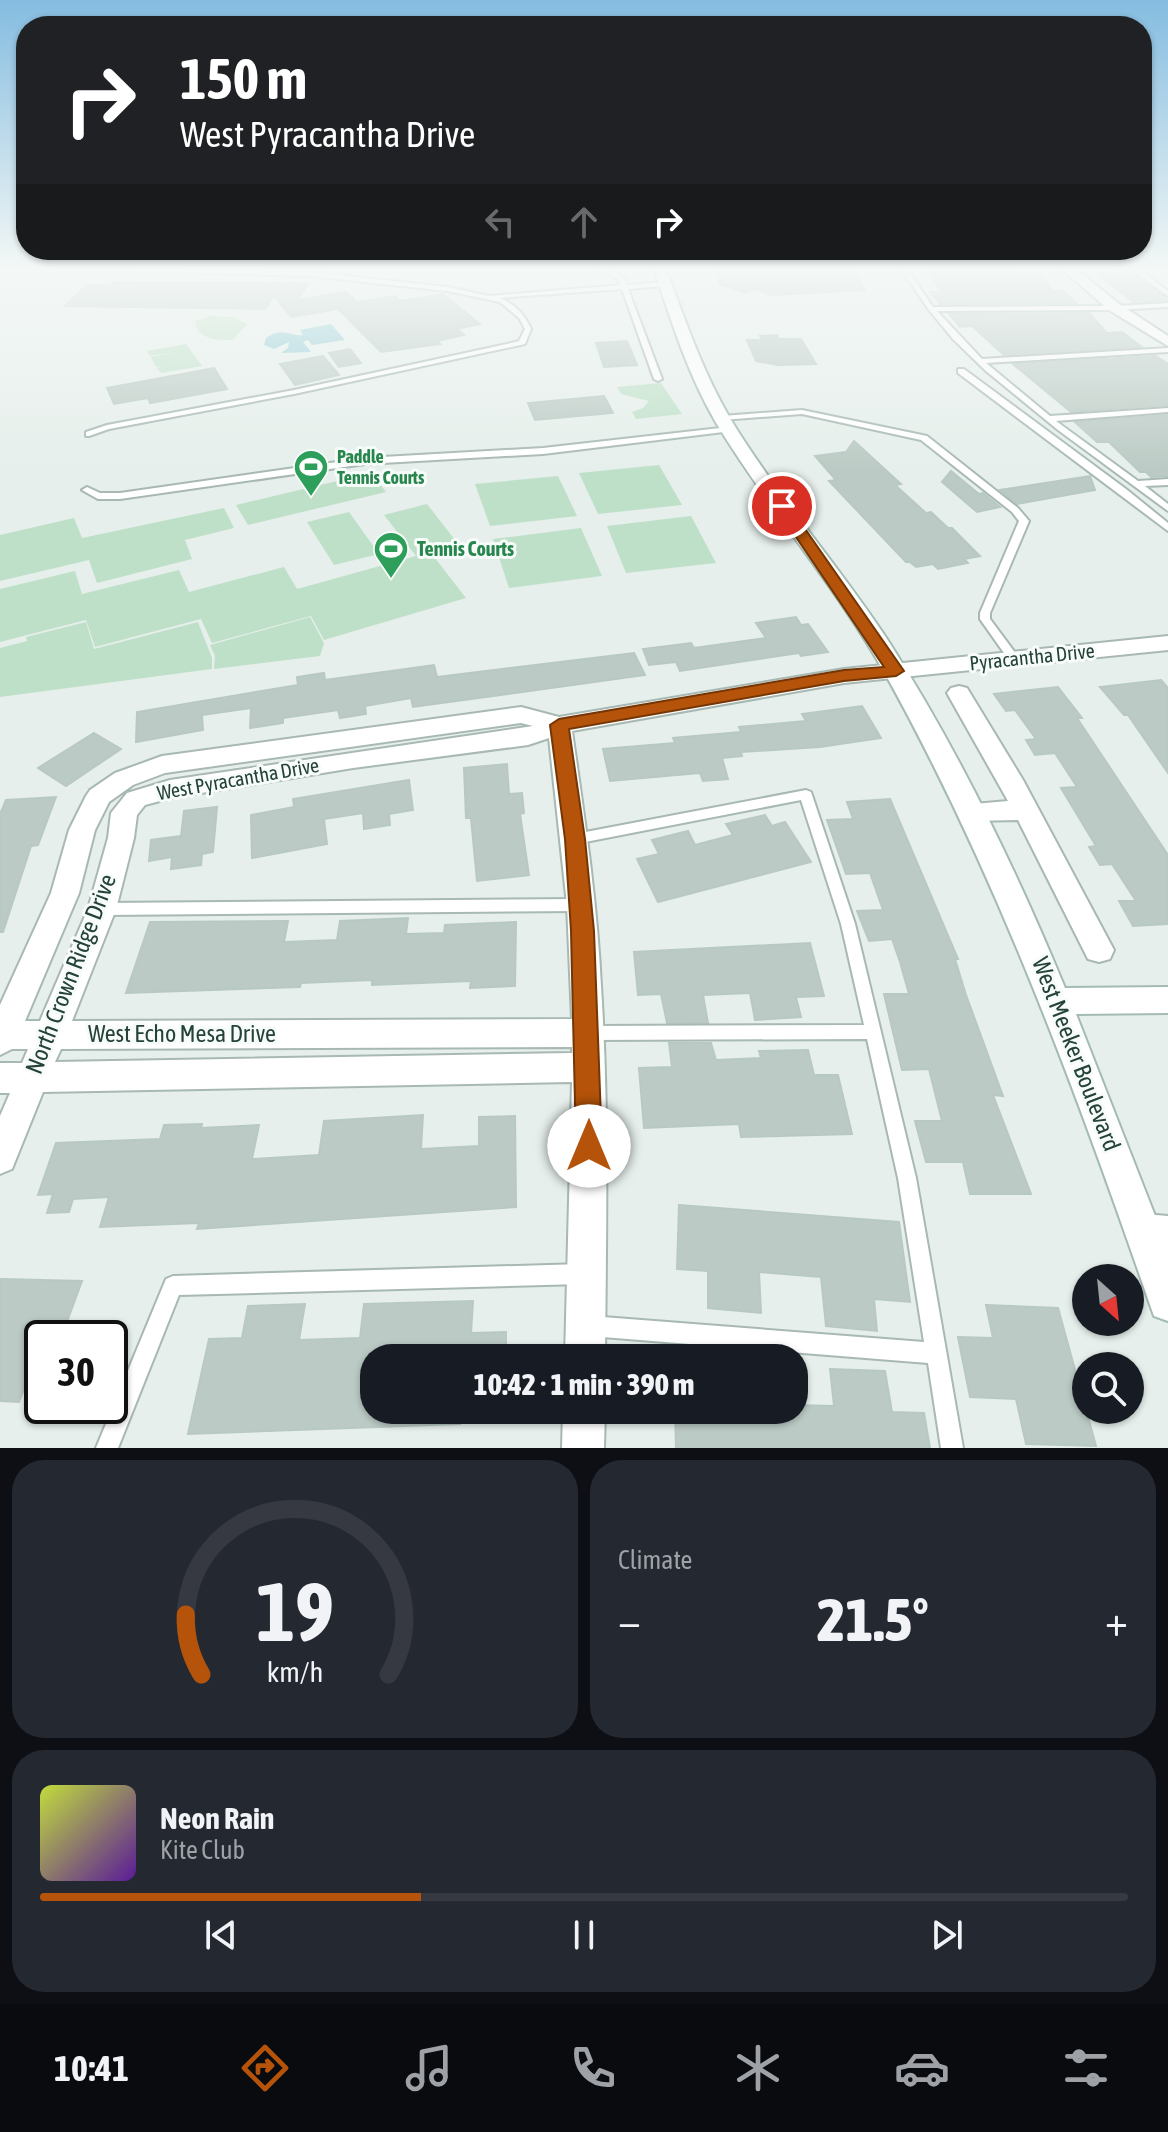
<!DOCTYPE html>
<meta charset="utf-8">
<style>
:root{--surface:#171b24;--page:#242831;--text:#f1f3f6;--muted:#9ea1a6;--line:#363941;--accent:#b45309}
body{margin:0;font-family:"Asap Condensed",sans-serif;background:var(--page);color:var(--text);height:100vh;display:flex;flex-direction:column;font-size:30px;white-space:nowrap}
*{box-sizing:border-box;margin:0}
p{font-size:26px;color:var(--muted)}
.icon{flex:none;width:44px;height:44px;fill:none;stroke:currentColor;stroke-width:2;stroke-linecap:round;stroke-linejoin:round}
.map{position:relative;height:1448px;overflow:hidden}
.drawer{display:flex;flex-direction:column;gap:12px;padding:12px;background:#0d0f14;flex:1}
.drawer>*{flex:none}
.banner{position:absolute;left:16px;top:16px;width:1136px;height:244px;border-radius:32px;box-shadow:0 2px 6px #0004;background:#202124;color:#fff;overflow:hidden}
.needle{width:52px;rotate:153deg}
.buttons{position:absolute;left:1072px;top:1264px;display:grid;gap:16px}
.buttons a{display:grid;place-items:center;width:72px;height:72px;border-radius:50%;background:var(--surface);box-shadow:0 2px 6px #0004;font-size:40px}
.speed{position:absolute;left:24px;top:1320px;display:flex;gap:16px;font-size:40px;font-weight:700;text-align:center}
.speed>*{display:grid;place-content:center;width:104px;height:104px;border-radius:50%;background:var(--surface);box-shadow:0 2px 6px #0004;line-height:1}
.speed .limit{border:4px solid #111;border-radius:12px;background:#fff;color:#111}
.pin{position:absolute;display:grid;place-items:center;width:68px;height:68px;color:#fff;margin:-34px;border:4px solid #fff;border-radius:50%;box-shadow:0 2px 8px #0007}
.me{position:absolute;width:88px;margin:-44px;rotate:0deg;stroke-linejoin:round;filter:drop-shadow(0 0 6px #0008)}
.turn{display:flex;align-items:center;gap:28px;height:168px;padding:0 32px;font-size:36px}
.turn .icon{width:104px;height:104px;stroke-width:2.5}
.turn b{display:block;font-size:56px;line-height:68px}
.lanes{display:flex;align-items:center;height:76px;padding:0 32px;background:#0003;justify-content:center;gap:40px;direction:ltr}
.lanes .off{opacity:.35}
.big{font-size:60px;font-weight:800;line-height:1.1}
.drawer .tile{flex:1;display:flex;flex-direction:column;justify-content:center;gap:12px;min-width:0;padding:0 28px;border-radius:32px;background:var(--page)}
.drawer .dial{align-items:center;gap:0}
.dial svg{height:208px;overflow:visible;fill:none;stroke:var(--line);stroke-width:7;stroke-linecap:round;text-anchor:middle}
.dial text{fill:var(--text);stroke:none}
.song{display:flex;align-items:center;gap:24px}
.cover{width:96px;height:96px;border-radius:12px;background:linear-gradient(135deg,hsl(70 70% 55%),hsl(270 70% 35%))}
.played{height:8px;border-radius:4px;background:linear-gradient(90deg,var(--accent) 35%,var(--line) 35%)}
.keys{display:flex;justify-content:space-around;direction:ltr}
.heat{display:flex;justify-content:space-between;align-items:center;font-size:44px;direction:ltr}
.drawer .tiles{flex:1;display:grid;gap:12px;grid-template-columns:1fr 1fr}
.tile:last-child{grid-column:span 2}
.trip{position:absolute;left:360px;top:1344px;width:448px;height:80px;border-radius:32px;background:var(--surface);box-shadow:0 2px 6px #0004;font-weight:800;line-height:80px;text-align:center}
.menu{display:flex;height:128px;justify-content:space-around;align-items:center;background:#090b0e;color:var(--muted)}
.menu .icon{width:56px;height:56px}
.menu .on{color:var(--accent)}
.menu b{font-size:36px;color:var(--text)}
.map>svg:first-child{display:block}
</style>
<div class="map">
<svg width="1168" height="1448" viewBox="0 0 1168 1448">
<rect width="100%" height="100%" fill="#e6efeb"/>
<g fill="#bfe0c8">
<path d="M211 316 233 317 247 324 233 340C217 340 197 340 195 321Z"/>
<path d="M186 344 202 366 161 373 157 368 163 366 156 367 151 357 173 352 150 356 147 351Z"/>
<path d="M661 383 682 414 636 419 632 412 643 408 649 401 621 394 617 387Z"/>
<path d="M659 465 682 505 598 514 579 473Z"/>
<path d="M371 473 386 492 248 525 236 505Z"/>
<path d="M558 476 577 516 490 526 475 484Z"/>
<path d="M427 504 459 545 431 553 466 598 324 640 311 616 212 643 201 619 95 647 86 620 0 642V589L75 571 82 594 179 570 189 592 284 567 297 589 416 556 384 515Z"/>
<path d="M224 508 234 528 185 540 192 559 97 583 89 560 0 581V535L74 518 82 538Z"/>
<path d="M349 512 379 554 334 565 307 522Z"/>
<path d="M691 516 716 563 626 573 607 526Z"/>
<path d="M581 528 602 576 509 588 493 539Z"/>
<path d="M310 617 324 643 320 656 214 669 215 656 210 645Z"/>
<path d="M86 622 94 649 198 622 212 658V669L0 697V648L27 641 26 637Z"/>
</g>
<path fill="#8ec9d4" d="M331 324 345 340 312 345 308 340 303 342 311 352 281 353 288 348 289 342 274 349 264 345 266 338C284 326 289 337 303 335L300 330Z"/>
<g fill="#bbcac4" stroke="#b8c9c2" stroke-width="2">
<path d="M714 269H852L865 290 772 295 753 289 745 293 720 285Z"/>
<path d="M927 271 1040 273 1053 291H1063L1076 303 940 304 930 292H942Z"/>
<path d="M1132 273 1168 299V300L1133 302 1097 274Z"/>
<path d="M112 282 309 283 298 300 346 292 357 302 395 296 400 301 443 294 480 324 457 329 464 335 437 341 440 344 381 352 338 309 291 317 274 296 265 309 65 306 87 285H110Z"/>
<path d="M1089 313 1107 333 1122 332 1142 347 1004 355 972 326 960 327 949 314Z"/>
<path d="M777 335 779 339H801L816 364 778 365 756 361 747 340H762L760 336Z"/>
<path d="M627 341 637 365 604 367 596 343Z"/>
<path d="M350 349 361 363 339 367 329 353Z"/>
<path d="M323 356 339 375 295 385 280 364Z"/>
<path d="M1156 356 1168 364V405L1071 412 1013 364Z"/>
<path d="M214 368 227 389 150 403 148 398 114 404 107 388Z"/>
<path d="M604 396 613 413 535 420 528 403Z"/>
<path d="M1168 415V476L1151 477 1146 472H1140L1109 442H1097L1075 422Z"/>
<path d="M854 441 901 484 895 485 926 513 931 512 948 528H952L980 556 964 559 968 563 938 569 933 564 916 567 910 562H906L829 481 836 480 815 456 846 452Z"/>
<path d="M951 471 979 494 983 493 1000 507 977 512 942 482Z"/>
<path d="M1090 476 1095 490 1017 504 1000 490Z"/>
<path d="M796 617 801 625 808 624 828 652 801 656 799 653 680 671 676 662 649 665 643 649 691 643 694 648 766 638 756 623Z"/>
<path d="M634 653 645 675 413 707 411 698 365 706 366 714 340 718 338 710 283 718V723L250 728 251 708 202 715 203 730 136 742 137 712 298 685 297 677 324 673 325 680 434 665 437 677Z"/>
<path d="M1161 680 1168 688V773L1128 715H1124L1100 687Z"/>
<path d="M1058 687 1082 718H1077L1168 855V924L1133 926 1119 901H1136L1112 864 1100 865 1089 847 1096 846 1061 788 1077 787 1055 753 1035 755 1026 740 1036 739 1015 710 1006 711 994 694Z"/>
<path d="M862 706 881 738 820 747 741 752 742 756 722 758 728 779 703 781 700 773 610 781 603 749 675 743 673 738 741 732 739 727 806 721 802 714Z"/>
<path d="M94 733 121 749 66 786 38 768Z"/>
<path d="M507 764 509 794 522 793 524 813 520 814 529 875 477 881 471 818H466L464 768Z"/>
<path d="M409 780 413 810 389 814 390 825 364 829 363 813 324 819 327 844 252 858 251 815 294 807 293 799Z"/>
<path d="M56 797 38 845 31 846 3 932H0V814L6 800Z"/>
<path d="M890 799 958 959H955L966 995 1003 1096 993 1095 1031 1194H970L963 1162H926L915 1121H942L929 1069 902 1070 884 994H909L900 962 892 939 869 941 857 911 883 910 870 873 846 874 827 820 853 819 847 802Z"/>
<path d="M217 807 213 852 202 854 201 865 171 869 172 857 149 861 151 840 181 836 184 811Z"/>
<path d="M765 815 772 826 785 822 811 862 658 902 637 859 659 854 652 840 688 831 695 845 733 835 726 824Z"/>
<path d="M408 918 406 934 444 933 445 925 516 922 515 986 470 988 471 981 372 985V980L301 983 300 987 126 993 150 922 288 921 284 942 337 940 340 921Z"/>
<path d="M810 943 824 996 796 997 801 1017 755 1020 750 993 703 995 708 1023H667L661 994 638 995 634 952Z"/>
<path d="M669 1043H711L716 1060 761 1058 759 1051 808 1050 814 1075H838L852 1134 741 1137 739 1124 644 1128 639 1068 672 1067Z"/>
<path d="M423 1115 421 1149 479 1146V1117L515 1116 516 1207 197 1229 199 1223 100 1227 109 1197 73 1199 69 1212 47 1213 53 1194 38 1195 56 1143 160 1139 164 1125 202 1124 201 1128 259 1125 252 1159 319 1155 324 1121Z"/>
<path d="M679 1205 899 1222 910 1302 874 1299 877 1331 826 1326 821 1277 759 1272 761 1313 708 1308V1271L677 1269Z"/>
<path d="M0 1279 82 1281 61 1338H42V1369L32 1368 19 1402 0 1401Z"/>
<path d="M473 1301 471 1333 506 1332V1358H374V1410H460V1424L188 1434 209 1339 242 1338 248 1306 305 1304 299 1340 360 1338 364 1304Z"/>
<path d="M986 1305 1058 1308 1096 1446 1026 1444 1016 1399 970 1397 958 1337 993 1338Z"/>
<path d="M830 1369 885 1371 892 1412 924 1413 930 1448H676L675 1410H794V1405L834 1406Z"/>
</g>
<g fill="none" stroke-linecap="round" stroke-linejoin="round">
<defs>
<g id="lane">
<path d="M53 269 310 272 447 287 489 296 621 285C616 273 604 274 594 269L615 272 623 277 627 285 664 282 667 284 664 286 628 289 662 379 658 381 654 379 622 289 499 298C514 303 525 315 531 329L525 344 294 394 109 429 89 436H86V432L107 425 294 390 507 344 519 341 525 329 519 318 500 302 447 291 310 276Z"/>
<path d="M901 269H907L933 307 1117 306 1168 303V307L1116 310 937 311 982 359 1168 348V352L986 363 1050 416 1168 408V412L1056 421 1138 481 1168 479V485L1145 486 1168 504V511L1058 430 986 371 953 339 929 310Z"/>
<path d="M1131 269H1138L1168 291V296Z"/>
<path d="M958 369H964L1126 489 1168 523V531L958 373Z"/>
<path d="M802 410 927 436 1018 508 1029 521 990 613V619L1019 658 1017 660H1009L980 619V613L1019 521 1012 512 921 440 802 414 722 420 718 418 722 416Z"/>
<path d="M729 427H732V431L543 454 365 464 120 499H98L82 490 87 487 100 493H120L365 458 543 448Z"/>
<path d="M806 790 811 792 855 924 916 1178 963 1448H941L928 1363 590 1336 583 1333 580 1326 583 1319 590 1316 924 1342 898 1178 867 1039 589 1040 583 1038 581 1033 583 1028 589 1026 864 1025 841 924 801 800 575 844 570 843 568 839 570 835 575 834Z"/>
<path d="M580 899 585 901 587 905 585 909 580 911 102 915 97 913 95 909 97 905 102 903Z"/>
<path d="M582 1264 589 1267 592 1274 589 1281 582 1284 179 1295 118 1448H96L166 1279 173 1276Z"/>
</g>
<g id="street">
<path d="M1062 269H1076L1119 304 1168 336V346L1109 310Z"/>
<path d="M1168 636V650L844 683 572 731C584 815 597 900 601 986 609 1109 606 1234 605 1358H565L572 1082 43 1092 12 1169 0 1174V1116L10 1093H0V1063H22L28 1049H12L0 1055V1005L51 893 69 830 86 796 90 790 115 773 162 756 521 707 559 717 844 669ZM521 723 533 726 170 780 127 793 111 813 108 838 88 909 40 1021H25L79 893 95 830 109 802 133 785 165 773ZM549 738 567 905 572 1019 72 1021 116 909 134 838 137 815 145 805 171 798 353 768 528 745ZM572 1047V1053L55 1062 61 1049Z"/>
<path d="M959 686 967 688 1023 780 1114 950 1110 959 1099 962 1088 959 1018 820 971 821 962 819 958 812 962 805 1008 801 947 693 951 688Z"/>
<path d="M1144 1214 1168 1216V1254L1144 1252 1131 1246 1125 1233 1131 1220Z"/>
<path d="M563 1410H605L604 1448H562Z"/>
</g>
<path id="secondary" d="M654 269H666C685 320 703 373 731 420 778 497 839 566 889 642 958 750 1016 869 1065 988L1168 987V1013L1076 1014 1168 1249V1321L1154 1316 1149 1302C1075 1088 997 876 887 677 837 587 768 509 715 421 688 374 671 321 654 269Z"/>
</defs>
<use href="#lane" stroke="#a8b8b2" stroke-width="4"/>
<use href="#street" stroke="#a8b8b2" stroke-width="4"/>
<use href="#secondary" stroke="#a4bbb3" stroke-width="4"/>
<use href="#lane" fill="#fff" fill-rule="evenodd"/>
<use href="#street" fill="#fff" fill-rule="evenodd"/>
<use href="#secondary" fill="#fff" fill-rule="evenodd"/>
</g>
<linearGradient id="sky" x2="0" y2="1"><stop stop-color="#84bce0"/><stop offset="0.57" stop-color="#f4f8f6"/><stop offset="1" stop-color="#f4f8f6" stop-opacity="0"/></linearGradient>
<rect width="1168" height="472" fill="url(#sky)"/>
<path fill="#b45309" stroke="#753606" stroke-width="2" d="M782 502 787 503 904 671 896 676 844 681 569 729 585 839 594 931 602 1146 598 1155 589 1159 580 1155 576 1146 571 931 565 839 550 725 559 719 844 670 884 667 775 506Z"/>
<defs>
<symbol id="stadium-pin" viewBox="-11 -11 22 30"><path d="M0 17L-7.5 6A9.5 9.5 0 1 1 7.5 6Z" fill="#2e9e5b" stroke="#f7fbf9"/><path d="M0-5a6.5 5 0 1 0 0 10a6.5 5 0 1 0 0-10ZM-3.5-1.8h7v3.6h-7Z" fill="#fff"/></symbol>
</defs>
<g fill-rule="evenodd">
<use href="#stadium-pin" x="291" y="447" width="40" height="54"/>
<use href="#stadium-pin" x="371" y="529" width="40" height="54"/>
</g>
<g text-anchor="middle" stroke-width="6" stroke-linejoin="round" paint-order="stroke">
<g font-size="18" font-weight="bold" fill="#27864d" stroke="#f7fbf9" text-anchor="start">
<text x="337" y="463">Paddle<tspan x="337" dy="21">Tennis Courts</tspan></text>
</g>
<g font-size="20" font-weight="bold" fill="#27864d" stroke="#f7fbf9" text-anchor="start">
<text x="417" y="556">Tennis Courts</text>
</g>
<g font-size="20" fill="#24423a" stroke="#f7fbf9">
<text transform="translate(1032 657) rotate(-6)" y="7">Pyracantha Drive</text>
<text transform="translate(238 779) rotate(-10)" y="7">West Pyracantha Drive</text>
</g>
<g font-size="24" fill="#24423a" stroke="#f7fbf9">
<text transform="translate(71 974) rotate(-69)" y="8">North Crown Ridge Drive</text>
<text x="182" y="1042">West Echo Mesa Drive</text>
<text transform="translate(1076 1054) rotate(69)" y="8">West Meeker Boulevard</text>
</g>
</g>
</svg>
<div class="buttons">
<a><svg class="needle" viewBox="-14 -14 28 28"><path d="M0-13l5 13h-10z" fill="#e53935"/><path d="M0 13l5-13h-10z" fill="#9ea1a6"/></svg></a>
<a><svg class="icon" aria-label="search" viewBox="0 0 24 24"><circle cx="10" cy="10" r="6"/><path d="M15 15l6 6"/></svg></a>
</div>
<div class="speed"><div class="limit">30</div></div>
<div class="pin" style="left:782px;top:506px;background:#d93025"><svg class="icon" aria-label="arrive" viewBox="0 0 24 24"><path d="M6 21V4h12l-3 4 3 4H6"/></svg></div>
<svg class="me" style="left:589px;top:1146px" viewBox="-20 -20 40 40"><circle r="19" fill="#fff"/><path d="M0-13L10 11 0 6-10 11z" fill="#b45309"/></svg>
<div class="trip">10:42 · 1 min · 390 m</div>
<div class="banner">
<div class="turn"><svg class="icon" aria-label="right" viewBox="0 0 24 24"><path d="M7 20v-9h11M14 6l5 5-5 5"/></svg><div><b>150 m</b>West Pyracantha Drive</div></div>
<div class="lanes"><svg class="icon off" aria-label="left" viewBox="0 0 24 24"><path d="M17 20v-9H6M10 6l-5 5 5 5"/></svg><svg class="icon off" aria-label="ahead" viewBox="0 0 24 24"><path d="M12 20V5M6 11l6-6 6 6"/></svg><svg class="icon" aria-label="right" viewBox="0 0 24 24"><path d="M7 20v-9h11M14 6l5 5-5 5"/></svg></div>
</div>
</div>
<section class="drawer">
<div class="tiles">
<div class="tile dial"><svg viewBox="0 0 100 80">
<path d="M14 69A42 42 0 1 1 86 69"/>
<path d="M14 69A42 42 0 0 1 8 46" stroke="#b45309"/>
<text x="50" y="56" font-size="32" font-weight="700">19</text>
<text x="50" y="72" font-size="11">km/h</text>
</svg></div>
<div class="tile"><p>Climate</p>
<div class="heat"><a>−</a><b class="big">21.5°</b><a>+</a></div>
</div>
<div class="tile">
<div class="song"><i class="cover"></i><div><b>Neon Rain</b><p>Kite Club</p></div></div>
<div class="played"></div>
<div class="keys"><svg class="icon" aria-label="previous" viewBox="0 0 24 24"><path d="M18 5L8 12l10 7zM5 5v14"/></svg><svg class="icon" aria-label="pause" viewBox="0 0 24 24"><path d="M8 5v14M16 5v14"/></svg><svg class="icon" aria-label="next" viewBox="0 0 24 24"><path d="M6 5l10 7-10 7zM19 5v14"/></svg></div>
</div>
</div>
</section>
<nav class="menu">
<b>10:41</b>
<svg class="icon on" aria-label="directions" viewBox="0 0 24 24"><path d="M12 3l9 9-9 9-9-9zM9 14v-3h6M13 9l2 2-2 2"/></svg>
<svg class="icon" aria-label="music" viewBox="0 0 24 24"><path d="M9 18V5l10-2v13"/><circle cx="6" cy="18" r="3"/><circle cx="16" cy="16" r="3"/></svg>
<svg class="icon" aria-label="phone" viewBox="0 0 24 24"><path d="M5 4h4l2 5-3 2q2 4 5 5l2-3 5 2v4C11 20 4 13 5 4z"/></svg>
<svg class="icon" aria-label="climate" viewBox="0 0 24 24"><path d="M12 3v18M4 7l16 10M4 17L20 7"/></svg>
<svg class="icon" aria-label="car" viewBox="0 0 24 24"><path d="M5 17H2v-5l4-1 3-4h7l3 4 3 1v5h-3M9 17h6M6 11h13"/><circle cx="7" cy="17" r="2"/><circle cx="17" cy="17" r="2"/></svg>
<svg class="icon" aria-label="filters" viewBox="0 0 24 24"><path d="M4 7h16M4 17h16"/><circle cx="9" cy="7" r="2"/><circle cx="15" cy="17" r="2"/></svg>
</nav>
